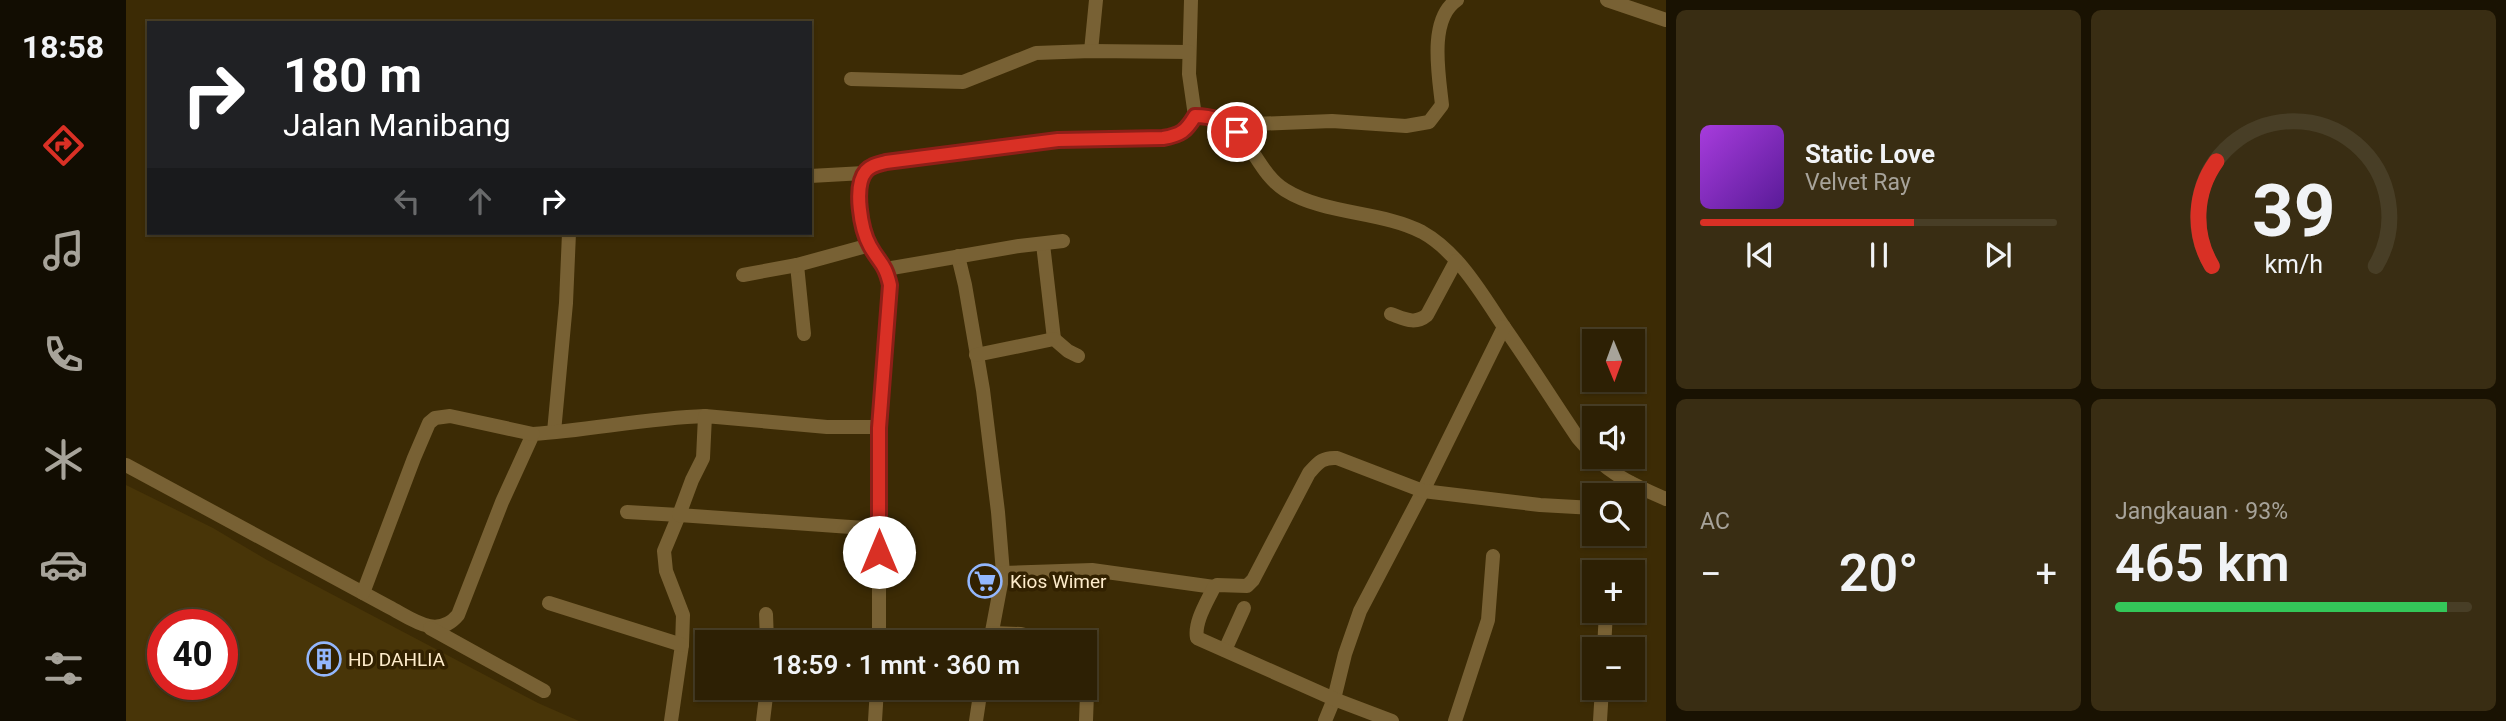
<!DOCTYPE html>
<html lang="id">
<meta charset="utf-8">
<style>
:root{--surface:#2d2004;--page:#392d13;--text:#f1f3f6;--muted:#a7a39a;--line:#483e26;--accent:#d93025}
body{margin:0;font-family:Roboto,sans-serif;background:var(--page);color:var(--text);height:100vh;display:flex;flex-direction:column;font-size:26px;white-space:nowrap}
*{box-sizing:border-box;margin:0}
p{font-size:23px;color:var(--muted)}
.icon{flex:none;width:38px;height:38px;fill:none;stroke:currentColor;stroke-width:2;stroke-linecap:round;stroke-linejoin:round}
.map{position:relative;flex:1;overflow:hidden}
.panel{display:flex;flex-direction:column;gap:10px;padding:10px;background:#191202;width:840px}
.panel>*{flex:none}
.guide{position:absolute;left:21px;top:21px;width:665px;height:214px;border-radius:0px;box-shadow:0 2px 5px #0004,0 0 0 2px var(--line);background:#202124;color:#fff;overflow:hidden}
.needle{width:46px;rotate:179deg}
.tools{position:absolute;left:1456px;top:329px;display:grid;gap:14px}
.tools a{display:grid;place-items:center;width:63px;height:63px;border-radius:0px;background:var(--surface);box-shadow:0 2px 5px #0004,0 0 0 2px var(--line);font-size:35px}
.speed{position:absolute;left:21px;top:609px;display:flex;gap:14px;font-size:35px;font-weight:700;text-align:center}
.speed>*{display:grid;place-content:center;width:91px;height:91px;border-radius:50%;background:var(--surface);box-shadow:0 2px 5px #0004,0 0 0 2px var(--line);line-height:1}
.speed .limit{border:10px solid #d22;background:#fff;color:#111}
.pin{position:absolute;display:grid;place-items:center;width:60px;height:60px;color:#fff;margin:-30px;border:4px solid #fff;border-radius:50%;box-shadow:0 2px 7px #0007}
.me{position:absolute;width:77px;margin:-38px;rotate:0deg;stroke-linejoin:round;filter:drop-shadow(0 0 5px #0008)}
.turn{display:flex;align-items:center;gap:24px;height:147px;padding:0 21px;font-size:32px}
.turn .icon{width:91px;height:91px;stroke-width:2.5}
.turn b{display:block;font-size:49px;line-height:60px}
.lanes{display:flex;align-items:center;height:66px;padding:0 21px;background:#0003;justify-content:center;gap:35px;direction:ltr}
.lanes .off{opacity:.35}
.big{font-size:52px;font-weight:600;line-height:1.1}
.panel .tile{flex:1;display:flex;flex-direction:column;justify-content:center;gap:10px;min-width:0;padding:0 24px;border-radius:10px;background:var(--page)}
.panel .dial{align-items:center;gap:0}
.dial svg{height:182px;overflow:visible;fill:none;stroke:var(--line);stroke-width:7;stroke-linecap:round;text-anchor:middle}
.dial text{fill:var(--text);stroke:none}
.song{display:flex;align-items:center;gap:21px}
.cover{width:84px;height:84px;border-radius:10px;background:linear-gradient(135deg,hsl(280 70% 55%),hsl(270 70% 35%))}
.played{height:7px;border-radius:4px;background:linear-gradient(90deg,var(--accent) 60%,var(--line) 60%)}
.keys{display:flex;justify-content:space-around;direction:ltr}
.heat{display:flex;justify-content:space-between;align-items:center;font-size:38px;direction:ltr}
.charge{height:10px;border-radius:5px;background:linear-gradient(90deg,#34c759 93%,var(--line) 0)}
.panel .tiles{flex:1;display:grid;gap:10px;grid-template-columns:repeat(2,1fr)}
.trip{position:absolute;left:569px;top:630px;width:402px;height:70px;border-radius:0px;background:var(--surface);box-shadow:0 2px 5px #0004,0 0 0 2px var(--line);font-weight:600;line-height:70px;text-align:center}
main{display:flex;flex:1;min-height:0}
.menu{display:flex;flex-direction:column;width:126px;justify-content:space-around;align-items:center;background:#120d02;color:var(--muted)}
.menu .icon{width:49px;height:49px}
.menu .on{color:var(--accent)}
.menu b{font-size:32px;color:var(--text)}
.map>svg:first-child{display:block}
</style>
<main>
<nav class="menu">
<b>18:58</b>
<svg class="icon on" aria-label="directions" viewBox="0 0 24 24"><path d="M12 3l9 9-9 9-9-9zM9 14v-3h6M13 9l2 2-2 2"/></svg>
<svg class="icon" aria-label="music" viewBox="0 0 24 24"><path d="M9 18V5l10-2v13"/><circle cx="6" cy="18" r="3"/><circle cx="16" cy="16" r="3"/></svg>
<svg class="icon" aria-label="phone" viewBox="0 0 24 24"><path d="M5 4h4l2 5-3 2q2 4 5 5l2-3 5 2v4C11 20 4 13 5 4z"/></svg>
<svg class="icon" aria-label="climate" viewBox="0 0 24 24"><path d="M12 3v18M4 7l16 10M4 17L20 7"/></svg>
<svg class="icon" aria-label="car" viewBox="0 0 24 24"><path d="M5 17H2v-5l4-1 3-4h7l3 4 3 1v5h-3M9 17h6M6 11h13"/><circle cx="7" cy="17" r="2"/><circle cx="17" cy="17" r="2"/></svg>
<svg class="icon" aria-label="filters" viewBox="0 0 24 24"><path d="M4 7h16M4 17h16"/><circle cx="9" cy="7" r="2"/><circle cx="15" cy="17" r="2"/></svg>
</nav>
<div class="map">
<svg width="1540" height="721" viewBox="0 0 1540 721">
<rect width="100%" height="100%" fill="#3c2b05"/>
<path fill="#483508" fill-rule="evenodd" d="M0 485 87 528 141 560 412 703 453 721H0ZM37 625H96V684H37Z"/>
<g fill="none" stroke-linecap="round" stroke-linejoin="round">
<g stroke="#786134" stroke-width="14">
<path d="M1065 0 1063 74 1069 116"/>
<path d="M1481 0 1540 20"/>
<path d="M965 51 970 0"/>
<path d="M725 79 837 82 910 53 965 51 1063 52"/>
<path d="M1069 116C1125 117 1124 168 1159 190 1199 215 1256 211 1296 232 1332 252 1356 294 1378 327 1404 364 1427 401 1452 438L1468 456"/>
<path d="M1104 125 1206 121 1280 126 1303 122 1316 105C1313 76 1302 19 1331 0"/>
<path d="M684 176 738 173"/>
<path d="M917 244 928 339"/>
<path d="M832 256 839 285 857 390 872 512 877 573 864 642"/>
<path d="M671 265 678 334"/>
<path d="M760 269 893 246 937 241"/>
<path d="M617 275 671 265 744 245"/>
<path d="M1265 314C1279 319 1289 325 1301 315L1330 261"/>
<path d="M850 355 928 339 942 351 952 356"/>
<path d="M428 432 440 303 443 233"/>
<path d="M1469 457C1488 477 1515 488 1540 499"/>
<path d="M0 465 263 607C286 619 311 640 332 615L376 502 407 434C465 430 521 418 579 416"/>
<path d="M1491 495 1505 483"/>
<path d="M501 512 553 515 538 551 540 571 557 615 556 645 545 721"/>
<path d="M753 529 553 515 566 480 577 458 579 416 701 427H753"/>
<path d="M1481 572V571"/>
<path d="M877 573 966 570 1088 587"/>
<path d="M237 593 288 458 303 423 309 418 324 416 407 434"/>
<path d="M423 603 556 645"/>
<path d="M640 614 641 642"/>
<path d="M304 628 418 691"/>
<path d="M865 633 895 634 927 642"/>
<path d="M753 642V427L764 285C759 263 754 264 744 246 735 230 727 186 740 171 745 165 753 164 760 162L932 140 1037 138C1055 135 1060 131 1069 116"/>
<path d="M1478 649 1480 611"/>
<path d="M1099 650 1118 608"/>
<path d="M959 657 962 666 960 721"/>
<path d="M637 721 641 688"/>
<path d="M749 721 751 688"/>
<path d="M850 721 855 688"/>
<path d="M1199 721 1208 699 1219 654 1234 611 1297 491 1378 327"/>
<path d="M1266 721 1208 699 1071 638C1068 622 1081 602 1088 587L1091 585 1121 586 1127 580 1183 473C1192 463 1196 457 1211 458L1297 491 1414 505 1468 508"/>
<path d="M1329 721 1362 620 1367 556"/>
<path d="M1474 721 1476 688"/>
</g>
</g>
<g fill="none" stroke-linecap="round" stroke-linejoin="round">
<defs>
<path id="route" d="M753 552V428L764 285C759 263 754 264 744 246 735 230 727 186 740 171 745 165 753 164 760 162L932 140 1037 138C1055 135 1060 131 1069 116 1085 116 1100 121 1111 132"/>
</defs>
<use href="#route" stroke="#8d1f18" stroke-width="18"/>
<use href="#route" stroke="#d93025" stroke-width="12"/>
</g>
<defs>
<symbol id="supermarket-ring" viewBox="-11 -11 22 22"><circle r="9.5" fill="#322100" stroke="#93b7fd" stroke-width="1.5"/><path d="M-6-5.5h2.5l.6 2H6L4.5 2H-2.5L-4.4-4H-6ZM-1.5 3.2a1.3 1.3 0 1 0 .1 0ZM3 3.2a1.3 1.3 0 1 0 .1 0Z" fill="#93b7fd"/></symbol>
<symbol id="building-ring" viewBox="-11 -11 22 22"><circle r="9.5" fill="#322100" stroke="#93b7fd" stroke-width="1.5"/><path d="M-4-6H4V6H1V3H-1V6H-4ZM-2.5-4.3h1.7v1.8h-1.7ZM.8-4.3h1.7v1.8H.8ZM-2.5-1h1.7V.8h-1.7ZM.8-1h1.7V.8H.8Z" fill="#93b7fd"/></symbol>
</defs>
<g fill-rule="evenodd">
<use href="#supermarket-ring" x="840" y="562" width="38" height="38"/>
<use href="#building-ring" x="179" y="640" width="38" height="38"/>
</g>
<g text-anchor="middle" stroke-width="7" stroke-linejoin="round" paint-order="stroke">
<g font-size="19" fill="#feeccb" stroke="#322100" text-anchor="start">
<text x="884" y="588">Kios Wimer</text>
<text x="222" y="666">HD DAHLIA</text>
</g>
</g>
</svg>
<div class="tools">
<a><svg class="needle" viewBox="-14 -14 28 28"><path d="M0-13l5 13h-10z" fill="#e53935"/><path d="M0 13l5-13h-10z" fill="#a7a39a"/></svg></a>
<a><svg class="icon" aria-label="sound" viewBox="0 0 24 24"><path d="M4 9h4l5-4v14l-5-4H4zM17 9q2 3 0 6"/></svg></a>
<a><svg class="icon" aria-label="search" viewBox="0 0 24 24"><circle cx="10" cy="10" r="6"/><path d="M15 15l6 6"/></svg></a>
<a>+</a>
<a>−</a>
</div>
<div class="speed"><div class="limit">40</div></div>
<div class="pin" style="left:1111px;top:132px;background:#d93025"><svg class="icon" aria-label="arrive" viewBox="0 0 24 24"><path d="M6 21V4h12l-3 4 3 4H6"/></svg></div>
<svg class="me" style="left:753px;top:552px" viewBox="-20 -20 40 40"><circle r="19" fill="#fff"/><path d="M0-13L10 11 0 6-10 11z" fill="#d93025"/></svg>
<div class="trip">18:59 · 1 mnt · 360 m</div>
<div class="guide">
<div class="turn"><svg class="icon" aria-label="right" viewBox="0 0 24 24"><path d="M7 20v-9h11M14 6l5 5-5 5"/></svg><div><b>180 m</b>Jalan Manibang</div></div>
<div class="lanes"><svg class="icon off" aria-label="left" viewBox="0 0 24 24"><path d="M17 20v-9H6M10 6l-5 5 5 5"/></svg><svg class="icon off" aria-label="ahead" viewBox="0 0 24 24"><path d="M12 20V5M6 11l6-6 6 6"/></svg><svg class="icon" aria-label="right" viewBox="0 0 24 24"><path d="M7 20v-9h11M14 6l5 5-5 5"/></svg></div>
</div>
</div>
<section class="panel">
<div class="tiles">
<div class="tile">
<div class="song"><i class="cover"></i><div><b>Static Love</b><p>Velvet Ray</p></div></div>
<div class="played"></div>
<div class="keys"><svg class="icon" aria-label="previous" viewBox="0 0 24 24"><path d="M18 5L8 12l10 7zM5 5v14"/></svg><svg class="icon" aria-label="pause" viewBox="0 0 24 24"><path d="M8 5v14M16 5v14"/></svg><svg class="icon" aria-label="next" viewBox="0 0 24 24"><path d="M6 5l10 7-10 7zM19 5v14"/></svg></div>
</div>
<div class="tile dial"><svg viewBox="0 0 100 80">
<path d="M14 69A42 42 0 1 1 86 69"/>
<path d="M14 69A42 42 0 0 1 16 23" stroke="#d93025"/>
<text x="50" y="56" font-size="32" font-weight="700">39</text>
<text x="50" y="72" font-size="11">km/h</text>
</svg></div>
<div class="tile"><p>AC</p>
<div class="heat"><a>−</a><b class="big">20°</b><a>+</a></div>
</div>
<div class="tile"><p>Jangkauan · 93%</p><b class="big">465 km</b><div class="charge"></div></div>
</div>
</section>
</main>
